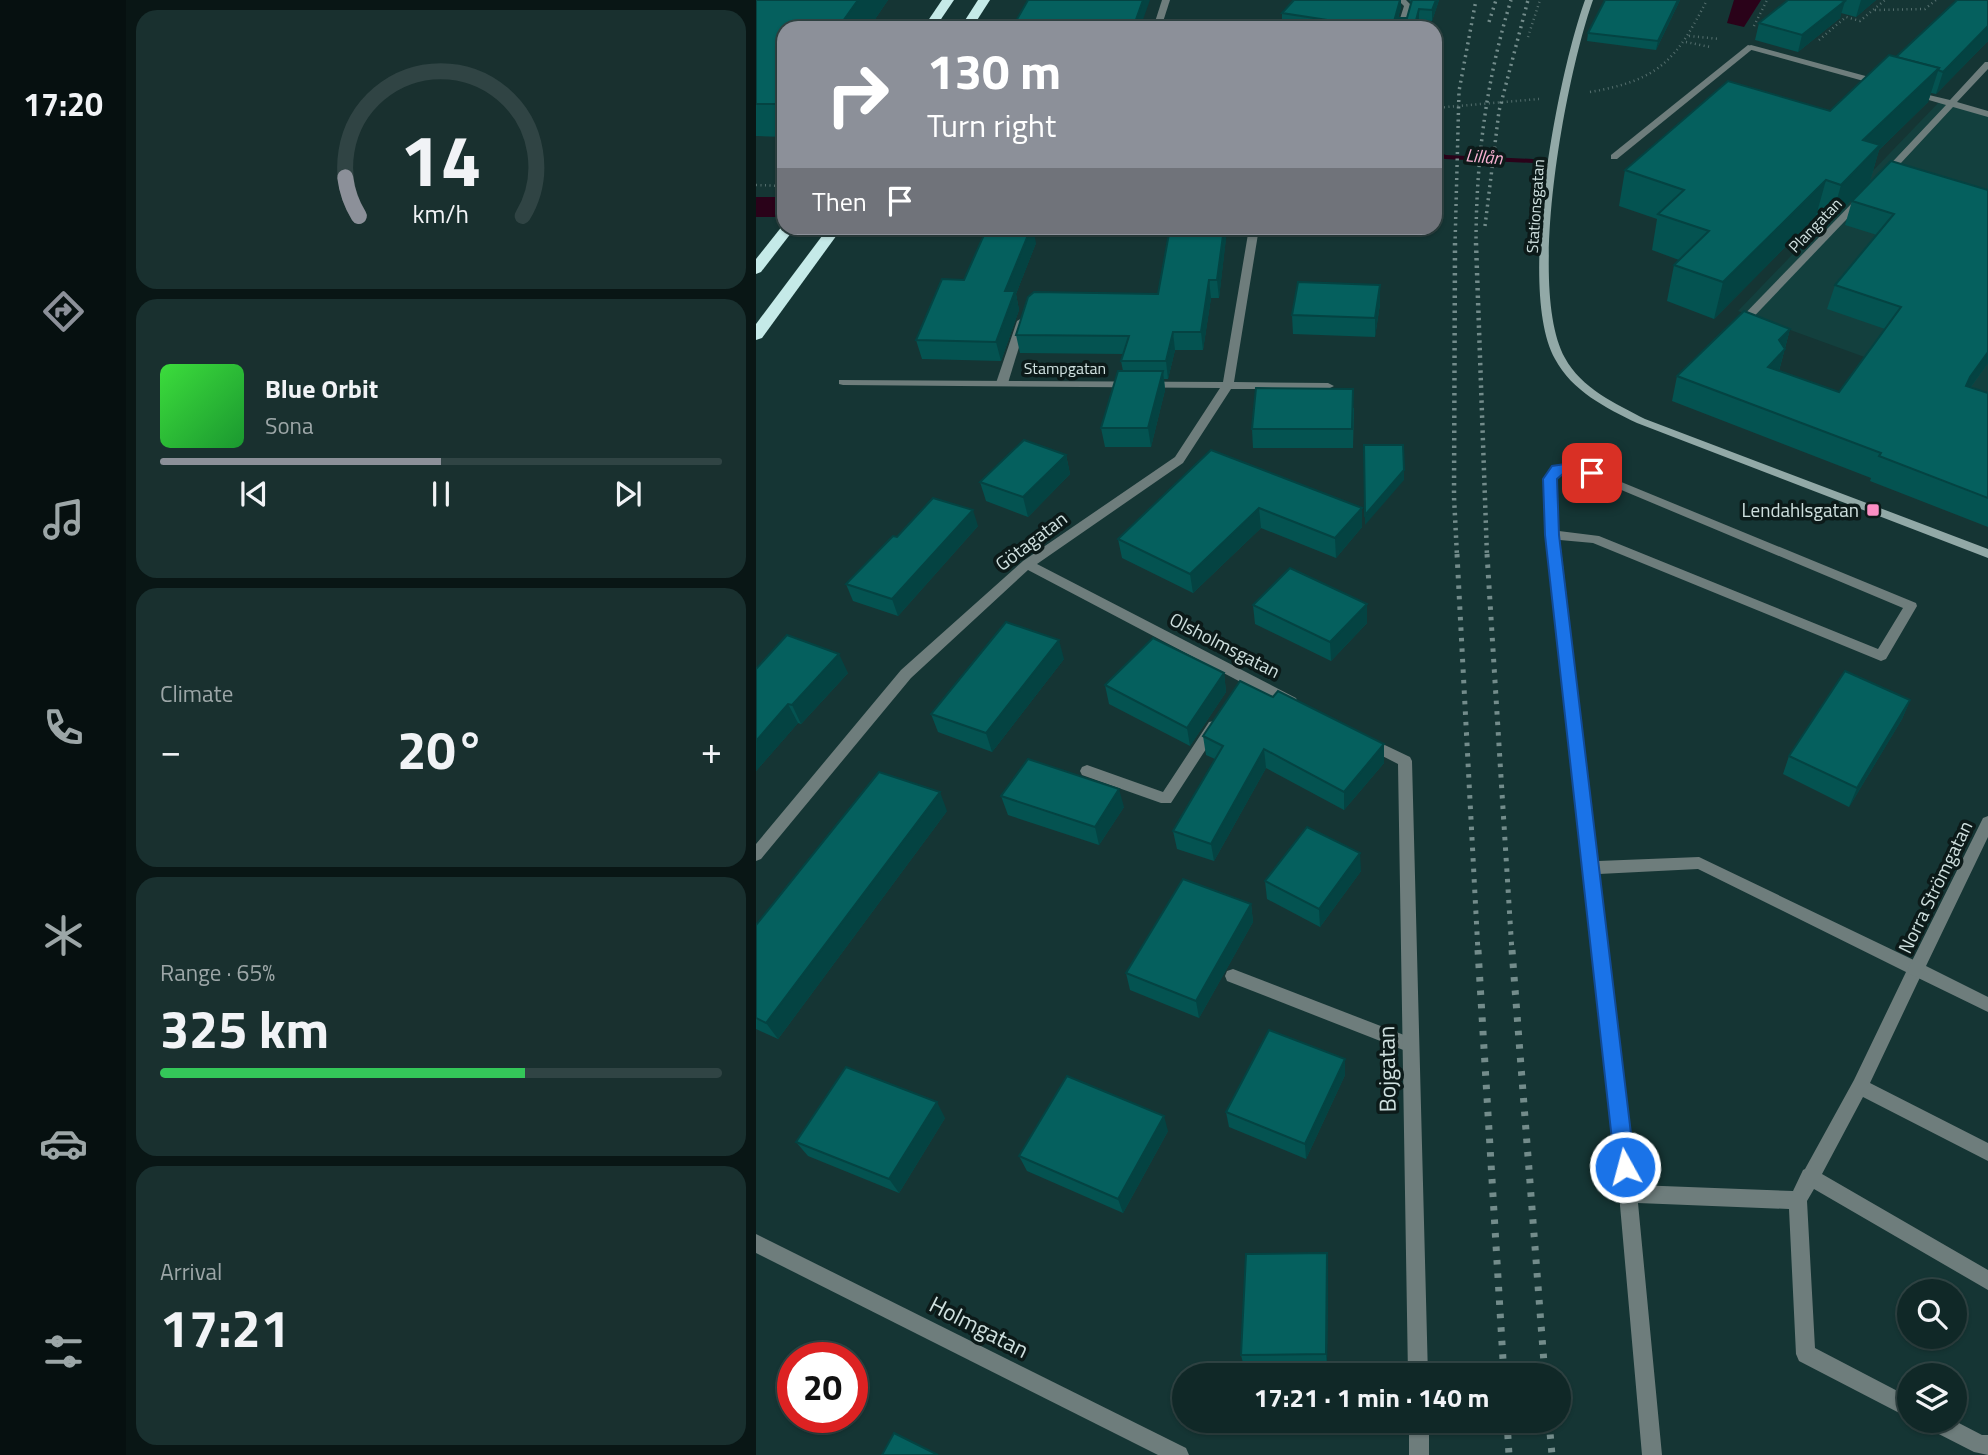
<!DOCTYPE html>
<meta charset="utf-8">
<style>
:root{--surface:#102827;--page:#19302f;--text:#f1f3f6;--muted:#9ca6a7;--line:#304444;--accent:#8c9099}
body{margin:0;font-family:"Titillium Web",sans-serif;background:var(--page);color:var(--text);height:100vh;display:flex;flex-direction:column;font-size:26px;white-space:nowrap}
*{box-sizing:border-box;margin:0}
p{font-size:23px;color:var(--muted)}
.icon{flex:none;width:38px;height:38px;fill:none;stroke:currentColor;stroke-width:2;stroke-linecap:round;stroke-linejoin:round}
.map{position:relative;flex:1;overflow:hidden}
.side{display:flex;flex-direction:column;gap:10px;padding:10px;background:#091615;width:630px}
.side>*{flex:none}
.banner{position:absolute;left:21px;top:21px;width:665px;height:214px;border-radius:21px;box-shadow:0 2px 5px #0004,0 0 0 2px var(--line);background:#8c9099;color:#fff;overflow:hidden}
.tools{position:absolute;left:1141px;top:1279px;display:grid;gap:14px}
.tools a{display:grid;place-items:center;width:70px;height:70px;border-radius:50%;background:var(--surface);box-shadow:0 2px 5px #0004,0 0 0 2px var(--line);font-size:35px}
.speed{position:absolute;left:21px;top:1342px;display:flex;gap:14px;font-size:35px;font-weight:700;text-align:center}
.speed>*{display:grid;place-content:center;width:91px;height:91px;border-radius:50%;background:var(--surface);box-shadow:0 2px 5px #0004,0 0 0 2px var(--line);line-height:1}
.speed .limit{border:10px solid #d22;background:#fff;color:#111}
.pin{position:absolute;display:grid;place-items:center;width:60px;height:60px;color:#fff;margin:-30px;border-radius:14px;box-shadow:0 4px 10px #0006}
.me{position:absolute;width:77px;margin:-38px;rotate:353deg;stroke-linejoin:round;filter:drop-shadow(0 0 5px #0008)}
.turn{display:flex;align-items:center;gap:24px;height:147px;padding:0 35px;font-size:32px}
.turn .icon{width:91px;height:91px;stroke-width:2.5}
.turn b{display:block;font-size:49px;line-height:60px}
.then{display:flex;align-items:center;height:66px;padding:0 35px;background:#0003;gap:14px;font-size:26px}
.big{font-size:52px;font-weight:700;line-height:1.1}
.side .tile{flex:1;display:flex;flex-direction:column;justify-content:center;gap:10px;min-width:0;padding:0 24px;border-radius:21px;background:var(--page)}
.side .dial{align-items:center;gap:0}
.dial svg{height:182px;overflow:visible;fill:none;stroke:var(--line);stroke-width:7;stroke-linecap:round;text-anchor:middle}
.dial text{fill:var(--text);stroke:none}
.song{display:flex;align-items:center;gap:21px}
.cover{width:84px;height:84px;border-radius:10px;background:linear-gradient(135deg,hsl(120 70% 55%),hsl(130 70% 35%))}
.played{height:7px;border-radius:4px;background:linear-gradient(90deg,var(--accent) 50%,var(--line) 50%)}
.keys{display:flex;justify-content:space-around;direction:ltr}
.heat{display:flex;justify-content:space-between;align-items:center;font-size:38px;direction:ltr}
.charge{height:10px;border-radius:5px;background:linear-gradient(90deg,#34c759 65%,var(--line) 0)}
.trip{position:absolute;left:416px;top:1363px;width:399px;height:70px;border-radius:35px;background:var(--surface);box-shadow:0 2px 5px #0004,0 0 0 2px var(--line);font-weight:700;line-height:70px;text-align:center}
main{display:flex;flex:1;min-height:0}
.dock{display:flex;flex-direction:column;width:126px;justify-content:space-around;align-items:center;background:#061010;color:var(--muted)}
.dock .icon{width:49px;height:49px}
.dock .on{color:var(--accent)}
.dock b{font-size:32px;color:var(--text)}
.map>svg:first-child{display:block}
</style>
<main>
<nav class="dock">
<b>17:20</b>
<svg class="icon on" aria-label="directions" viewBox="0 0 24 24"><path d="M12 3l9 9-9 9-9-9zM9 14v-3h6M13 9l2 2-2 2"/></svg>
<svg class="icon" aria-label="music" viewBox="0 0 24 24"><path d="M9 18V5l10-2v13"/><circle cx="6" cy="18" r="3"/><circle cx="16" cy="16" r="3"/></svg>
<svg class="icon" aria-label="phone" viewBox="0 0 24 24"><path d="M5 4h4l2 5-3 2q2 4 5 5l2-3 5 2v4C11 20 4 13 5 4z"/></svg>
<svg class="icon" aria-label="climate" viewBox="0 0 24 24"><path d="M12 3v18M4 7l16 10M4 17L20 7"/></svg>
<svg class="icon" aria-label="car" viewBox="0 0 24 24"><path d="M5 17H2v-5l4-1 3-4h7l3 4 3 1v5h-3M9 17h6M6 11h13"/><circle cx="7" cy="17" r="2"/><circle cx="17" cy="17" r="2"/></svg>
<svg class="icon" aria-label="filters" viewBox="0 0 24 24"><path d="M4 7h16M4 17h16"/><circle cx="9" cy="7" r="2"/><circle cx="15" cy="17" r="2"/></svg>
</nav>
<section class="side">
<div class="tile dial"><svg viewBox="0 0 100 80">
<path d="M14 69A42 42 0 1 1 86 69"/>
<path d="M14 69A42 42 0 0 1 8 52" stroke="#8c9099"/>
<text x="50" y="56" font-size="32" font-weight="700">14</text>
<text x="50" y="72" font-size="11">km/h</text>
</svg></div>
<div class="tile">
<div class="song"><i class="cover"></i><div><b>Blue Orbit</b><p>Sona</p></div></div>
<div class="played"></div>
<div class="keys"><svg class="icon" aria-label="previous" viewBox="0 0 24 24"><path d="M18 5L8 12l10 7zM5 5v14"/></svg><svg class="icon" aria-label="pause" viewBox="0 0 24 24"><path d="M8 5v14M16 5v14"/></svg><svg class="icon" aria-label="next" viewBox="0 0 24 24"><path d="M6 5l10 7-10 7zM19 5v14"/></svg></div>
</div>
<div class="tile"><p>Climate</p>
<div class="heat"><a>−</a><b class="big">20°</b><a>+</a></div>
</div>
<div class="tile"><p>Range · 65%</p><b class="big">325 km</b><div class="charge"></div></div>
<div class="tile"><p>Arrival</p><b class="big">17:21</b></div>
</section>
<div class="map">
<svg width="1232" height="1455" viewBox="0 0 1232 1455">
<rect width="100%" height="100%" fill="#153534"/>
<path fill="#13403e" d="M1186 99 1232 112V402L982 311Z"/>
<g fill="#2a0219">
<path d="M978 0H1005L988 27 971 23Z"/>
<rect x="0" y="197" width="28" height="20"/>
</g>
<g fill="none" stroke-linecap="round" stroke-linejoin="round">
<path fill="#2a0219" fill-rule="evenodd" d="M679 151 690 155 777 159 781 161 777 163 689 159 679 156Z"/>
<g stroke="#556f6e" stroke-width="2.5" stroke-dasharray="1 3.5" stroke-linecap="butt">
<path d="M1119 10 1169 9 1180 0"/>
<path d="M998 26 1011 0"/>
<path d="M933 36 964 39"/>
<path d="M772 37 784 0"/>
<path d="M1063 40 1090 17 1104 21 1129 0"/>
<path d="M930 42 954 47"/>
<path d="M834 92C904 80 920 60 951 0"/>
<path d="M679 108 783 99"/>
<path d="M0 185 28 186"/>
</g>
<g fill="#6e7d7c" fill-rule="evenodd">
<path d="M642 0H650L656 6 649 28H641L648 6Z"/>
<path d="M992 45 999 47 861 159H855V155Z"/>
<path d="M266 318 271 321 252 383 246 386 242 385 240 383 261 321Z"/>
<path d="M819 463 1160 603 1161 606 1130 659 1125 661 837 543 804 540 842 861 943 857 1166 964 1168 969 1114 1083 1232 1143V1161L1107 1097 1066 1174 1232 1270V1290L1058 1189 1051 1201 1059 1348 1153 1397V1418L1043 1361 1040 1354 1033 1209 882 1203 906 1455H886L863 1194 791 535 788 479 796 466ZM818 471 832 476 1147 608 1122 649 843 536 803 531 800 479 804 472ZM942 869 1150 972 1098 1080 1049 1169 1047 1170 1037 1191 880 1185 843 874Z"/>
<path d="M458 721 463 722 465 726 415 803H405L326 775 324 771 326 767 331 765 407 792 453 722Z"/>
<path d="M477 969 661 1040 663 1045 661 1050 655 1053 471 981 469 976 471 971Z"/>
<path d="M1168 1421H1199L1226 1435H1232V1455L1218 1452 1171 1428Z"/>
</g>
<g fill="#6e7d7c" fill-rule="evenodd">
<path d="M406 0H414L405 28H397Z"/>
<path d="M995 45 1128 81 1129 83 1122 85 992 49 991 47Z"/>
<path d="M1229 62H1232V69L1201 102 1232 111V117L1197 107 1131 178H1125V174L1190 105 1152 94V90L1194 100Z"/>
<path d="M1101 198 1109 200 986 329H978V325Z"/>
<path d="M493 228H503L478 382 572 383 578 386 572 389H475L427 463 281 564 540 698 542 702 540 706H530L272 570 155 678 5 859 0 861V844L145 670 267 561 419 457 464 388 87 385 83 384V380L467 382Z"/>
<path d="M612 737 654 757 656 761 672 1376H652L642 764 607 746 605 742 607 738Z"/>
<path d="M1232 816V837L1170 966 1232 997V1012L1154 974 1152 969 1227 818Z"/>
<path d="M0 1234 430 1448 433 1455H402L0 1253Z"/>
<rect x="653" y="1421" width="20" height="34"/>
</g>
<path fill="#92a9a7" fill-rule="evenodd" d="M829 0H837C810 76 770 287 809 358 825 388 860 404 889 419L1232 549V558L881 423C850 408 816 391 799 359 760 289 802 75 829 0Z"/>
<g fill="#c5eae8" fill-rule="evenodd">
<path d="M186 0H198L179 28H167Z"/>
<path d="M222 0H234L216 28H204Z"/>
<path d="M27 225 39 228 5 272 0 274V259Z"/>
<path d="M72 228H86L6 338 0 340V324Z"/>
</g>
<g stroke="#738c8b" stroke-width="3.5" stroke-dasharray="2 4.5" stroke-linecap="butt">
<path d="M733 22 740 0"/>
<path d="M729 226 743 111 772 0"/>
<path d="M699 245 703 91 720 0"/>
<path d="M720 245C720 160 730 81 755 0"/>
</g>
<g stroke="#738c8b" stroke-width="4.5" stroke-dasharray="2.5 5" stroke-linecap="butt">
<path d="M699 243 698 497 701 556"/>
<path d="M720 243 731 556"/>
</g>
<g stroke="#738c8b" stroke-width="5" stroke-dasharray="3.5 7" stroke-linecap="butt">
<path d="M701 554 722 952"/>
<path d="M731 554 756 952"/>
</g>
<g stroke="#738c8b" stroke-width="7" stroke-dasharray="4.5 9" stroke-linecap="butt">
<path d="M722 950 748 1376"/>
<path d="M756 950 789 1376"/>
<path d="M751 1421 753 1455"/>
<path d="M793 1421 796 1455"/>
</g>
</g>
<g fill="#045351">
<path d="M0 0H132L113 28H28V137L0 136Z"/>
<path d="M538 0H645V7L642 18H651L655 2 653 0H683L676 21 663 20 661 28H547L526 25V13Z"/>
<path d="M924 0 900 50 831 41 832 33Z"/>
<path d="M1032 0H1120L1100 17 1085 13 1084 18 1042 52 999 40 1003 23Z"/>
<path d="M1232 0V41L1180 94 1175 93 1172 102 1123 150 1114 181 1075 221 1060 216 958 319 911 301 918 265 923 260 896 250 901 219 863 206 869 170 1074 111 1140 57Z"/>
<path d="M1232 190V363L1215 387 1232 393V527L1114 481 1115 478 916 401 921 376 1034 329 1023 371 1083 392 1129 329 1071 309 1079 285 1121 235 1089 225 1096 201Z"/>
<path d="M414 228H471L463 298H455L447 350H419L412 379H408L409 390 395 447H349L345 428 367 371 365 361 367 354 264 353 260 335 402 294Z"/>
<path d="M280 243 260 294 263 310 245 361 166 359 160 340 208 280Z"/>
<path d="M624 285V304L619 337 537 334 536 315Z"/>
<path d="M598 408 597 448H497L496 429Z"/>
<path d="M455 450 606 508V527L580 558 505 528 437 593 366 558 362 539Z"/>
<path d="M310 455 314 474 272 517 230 501 224 482Z"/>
<path d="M222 526 142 616 97 601 90 584 141 537Z"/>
<path d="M497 605 611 623 575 661 499 624Z"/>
<path d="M308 659 236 752 182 732 175 714Z"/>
<path d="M0 669 92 673 45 724 42 723 0 771Z"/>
<path d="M468 673 470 692 434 746 353 704 349 685Z"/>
<path d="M517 697 628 744V763L588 810 510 768 458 861 421 849 417 831 459 759 450 755 447 736Z"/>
<path d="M1154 700 1146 719 1093 807 1027 774 1033 756Z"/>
<path d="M245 796 368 807 343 845 252 815Z"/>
<path d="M191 811 22 1039 0 1029V925Z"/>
<path d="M605 871 564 927 511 899 509 881Z"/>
<path d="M495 904 497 922 443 1018 374 990 370 973Z"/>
<path d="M589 1059V1075L550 1159 473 1127 470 1112Z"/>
<path d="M189 1118 143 1193 52 1156 40 1142Z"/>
<path d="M412 1131 367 1213 271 1171 263 1156Z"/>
<path d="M571 1253 572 1267 571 1366 488 1367 485 1355Z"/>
</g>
<g fill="#044342">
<path d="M102 0H132L113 28H82Z"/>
<path d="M387 0H394L384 28H377Z"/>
<path d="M644 0H645V7L639 28V18Z"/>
<path d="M680 0H683L676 21V10Z"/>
<path d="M922 0H924L900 50 902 41Z"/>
<path d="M1105 0H1120L1100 17Z"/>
<path d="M1089 1 1084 18 1042 52 1046 35Z"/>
<path d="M663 9V20L661 28H658Z"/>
<path d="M1232 26V41L1180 94 1187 72Z"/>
<path d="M1183 68 1172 102 1123 150 1114 181 1075 221 1085 185 1107 140Z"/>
<path d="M1070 180 1060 216 958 319 967 282Z"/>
<path d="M275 228H277L280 243 260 294 263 310 245 361 240 342 249 291Z"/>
<path d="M468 228H471V231L463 298 461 280Z"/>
<path d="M453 280 455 298 447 350 445 332Z"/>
<path d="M624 285V304L619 337V318Z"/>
<path d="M1034 329 1022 374 1012 367 1023 340Z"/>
<path d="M417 332 419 350 412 379 410 361Z"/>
<path d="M1232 352V363L1204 402 1210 386 1214 377Z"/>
<path d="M407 371 409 390 395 447 392 428Z"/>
<path d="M310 455 314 474 272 517 267 497Z"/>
<path d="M648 470V480L609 525V515Z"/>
<path d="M503 508 505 528 437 593 434 574Z"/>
<path d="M606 508V527L580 558 579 538Z"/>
<path d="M217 510 222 526 142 616 136 599Z"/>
<path d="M611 604V623L575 661 574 642Z"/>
<path d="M303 640 308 659 236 752 230 733Z"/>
<path d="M83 654 92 673 45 724 36 705Z"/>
<path d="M468 673 470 692 434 746 431 728Z"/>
<path d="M1154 700 1146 719 1093 807 1101 788Z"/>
<path d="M32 704 42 723 0 771V741Z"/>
<path d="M628 744V763L588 810V792Z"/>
<path d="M508 749 510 768 458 861 455 844Z"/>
<path d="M363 789 368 807 343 845 339 827Z"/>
<path d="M184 792 191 811 22 1039 10 1023Z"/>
<path d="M604 853 605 871 564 927 563 909Z"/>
<path d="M495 904 497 922 443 1018 440 1001Z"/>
<path d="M589 1059V1075L550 1159 549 1144Z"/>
<path d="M181 1102 189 1118 143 1193 133 1179Z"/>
<path d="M408 1116 412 1131 367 1213 362 1199Z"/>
<path d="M571 1253 572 1267 571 1366 570 1354Z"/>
</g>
<g fill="#05605e" stroke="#044342" stroke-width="2">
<path d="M0 0H102L82 28H28V104H0Z"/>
<path d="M272 0H387L377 28H256Z"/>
<path d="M538 0H644L639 18H651L656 0H680L676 10 663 9 658 28H623L526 13Z"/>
<path d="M849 0H922L902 41 832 33Z"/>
<path d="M1032 0H1085L1089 1 1046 35 1003 23Z"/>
<path d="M1201 0H1232V26L1187 72 1182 70 1183 68 1140 57Z"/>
<path d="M1133 55 1183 68 1107 140 1124 145 1085 185 1070 180 967 282 918 265 953 231 902 214 928 190 869 170 972 81 1074 111Z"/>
<path d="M1135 161 1232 190V352L1214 377 1210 386 1232 393V498L1123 456 1125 453 921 376 988 311 1034 329 1023 340 1029 349 1012 367 1083 392 1145 307 1079 285 1138 214 1096 201Z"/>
<path d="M231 228H275L249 291H259L240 342 160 340 186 279 208 280Z"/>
<path d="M414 228H468L461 280H453L445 332H417L410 361H365L373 336 260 335 272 297 278 292 402 294Z"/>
<path d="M542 282 624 285 619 318 536 315Z"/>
<path d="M362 371H407L392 428H345Z"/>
<path d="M500 388 597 389 596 429H496Z"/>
<path d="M268 440 310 455 267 497 224 482Z"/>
<path d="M608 445H647L648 470 609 515Z"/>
<path d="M455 450 606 508 579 538 503 508 434 574 362 539Z"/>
<path d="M177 498 217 510 136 599 90 584 137 536 141 537Z"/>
<path d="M534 568 611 604 574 642 497 605Z"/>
<path d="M250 622 303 640 230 733 175 714Z"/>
<path d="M31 635 83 654 36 705 32 704 0 741V669Z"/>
<path d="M397 638 468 673 431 728 349 685Z"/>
<path d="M1089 671 1154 700 1101 788 1033 756Z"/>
<path d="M484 681 517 697 522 691 628 744 588 792 508 749 455 844 417 831 467 746 447 736Z"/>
<path d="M272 759 363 789 339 827 245 796Z"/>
<path d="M123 772 184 792 10 1023 0 1018V925Z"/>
<path d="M551 827 604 853 563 909 509 881Z"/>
<path d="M427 879 495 904 440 1001 370 973Z"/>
<path d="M513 1030 589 1059 549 1144 470 1112Z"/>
<path d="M90 1067 181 1102 133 1179 40 1142Z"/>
<path d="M311 1076 408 1116 362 1199 263 1156Z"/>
<path d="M571 1253 570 1354 485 1355 490 1254Z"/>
<path d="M138 1433 182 1455H126Z"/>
</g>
<path fill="#1a73e8" stroke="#114b97" stroke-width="2" d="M809 464 836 468 843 473 836 477 809 472 801 479 803 535 879 1167 876 1174 869 1177 862 1174 859 1167 789 535 787 479 796 466Z"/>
<rect fill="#fb8fc4" stroke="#0c1a19" stroke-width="2.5" x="1110" y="503" width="14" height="14" rx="3.5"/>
<g text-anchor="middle" stroke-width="7" stroke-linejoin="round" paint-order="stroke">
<g font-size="16" fill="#cfe0df" stroke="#0c1a19">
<text transform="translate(779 206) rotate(-86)" y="6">Stationsgatan</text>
<text transform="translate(1059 225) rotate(-46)" y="6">Plangatan</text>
<text x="309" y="374">Stampgatan</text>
</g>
<g font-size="18" font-style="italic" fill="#f8b0d1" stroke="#0c1a19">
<text transform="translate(728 157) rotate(5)" y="6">Lillån</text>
</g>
<g font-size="19" fill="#cfe0df" stroke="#0c1a19" text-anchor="end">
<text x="1103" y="517">Lendahlsgatan</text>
</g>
<g font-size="19" fill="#cfe0df" stroke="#0c1a19">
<text transform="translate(275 541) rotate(-37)" y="7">Götagatan</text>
<text transform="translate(469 645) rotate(27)" y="7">Olsholmsgatan</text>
<text transform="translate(1179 887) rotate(-64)" y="7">Norra Strömgatan</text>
</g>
<g font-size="23" fill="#cfe0df" stroke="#0c1a19">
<text transform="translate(631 1069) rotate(-91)" y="8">Bojgatan</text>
<text transform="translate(223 1327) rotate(27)" y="8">Holmgatan</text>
</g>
</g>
</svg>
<div class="tools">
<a><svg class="icon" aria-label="search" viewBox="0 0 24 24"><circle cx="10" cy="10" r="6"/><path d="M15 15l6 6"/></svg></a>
<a><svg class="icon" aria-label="layers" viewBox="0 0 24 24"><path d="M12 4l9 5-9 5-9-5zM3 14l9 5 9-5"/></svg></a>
</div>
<div class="speed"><div class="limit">20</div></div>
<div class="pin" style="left:836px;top:473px;background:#d93025"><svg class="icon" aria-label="arrive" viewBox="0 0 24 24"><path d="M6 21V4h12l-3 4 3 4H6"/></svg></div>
<svg class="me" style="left:869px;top:1167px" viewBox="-20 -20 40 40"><circle r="17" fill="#1a73e8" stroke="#fff" stroke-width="3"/><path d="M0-11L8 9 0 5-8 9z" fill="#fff"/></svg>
<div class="trip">17:21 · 1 min · 140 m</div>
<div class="banner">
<div class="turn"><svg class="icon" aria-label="right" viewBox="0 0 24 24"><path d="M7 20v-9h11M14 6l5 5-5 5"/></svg><div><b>130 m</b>Turn right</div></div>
<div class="then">Then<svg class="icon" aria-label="arrive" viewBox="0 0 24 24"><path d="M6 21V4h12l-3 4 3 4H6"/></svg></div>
</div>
</div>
</main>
